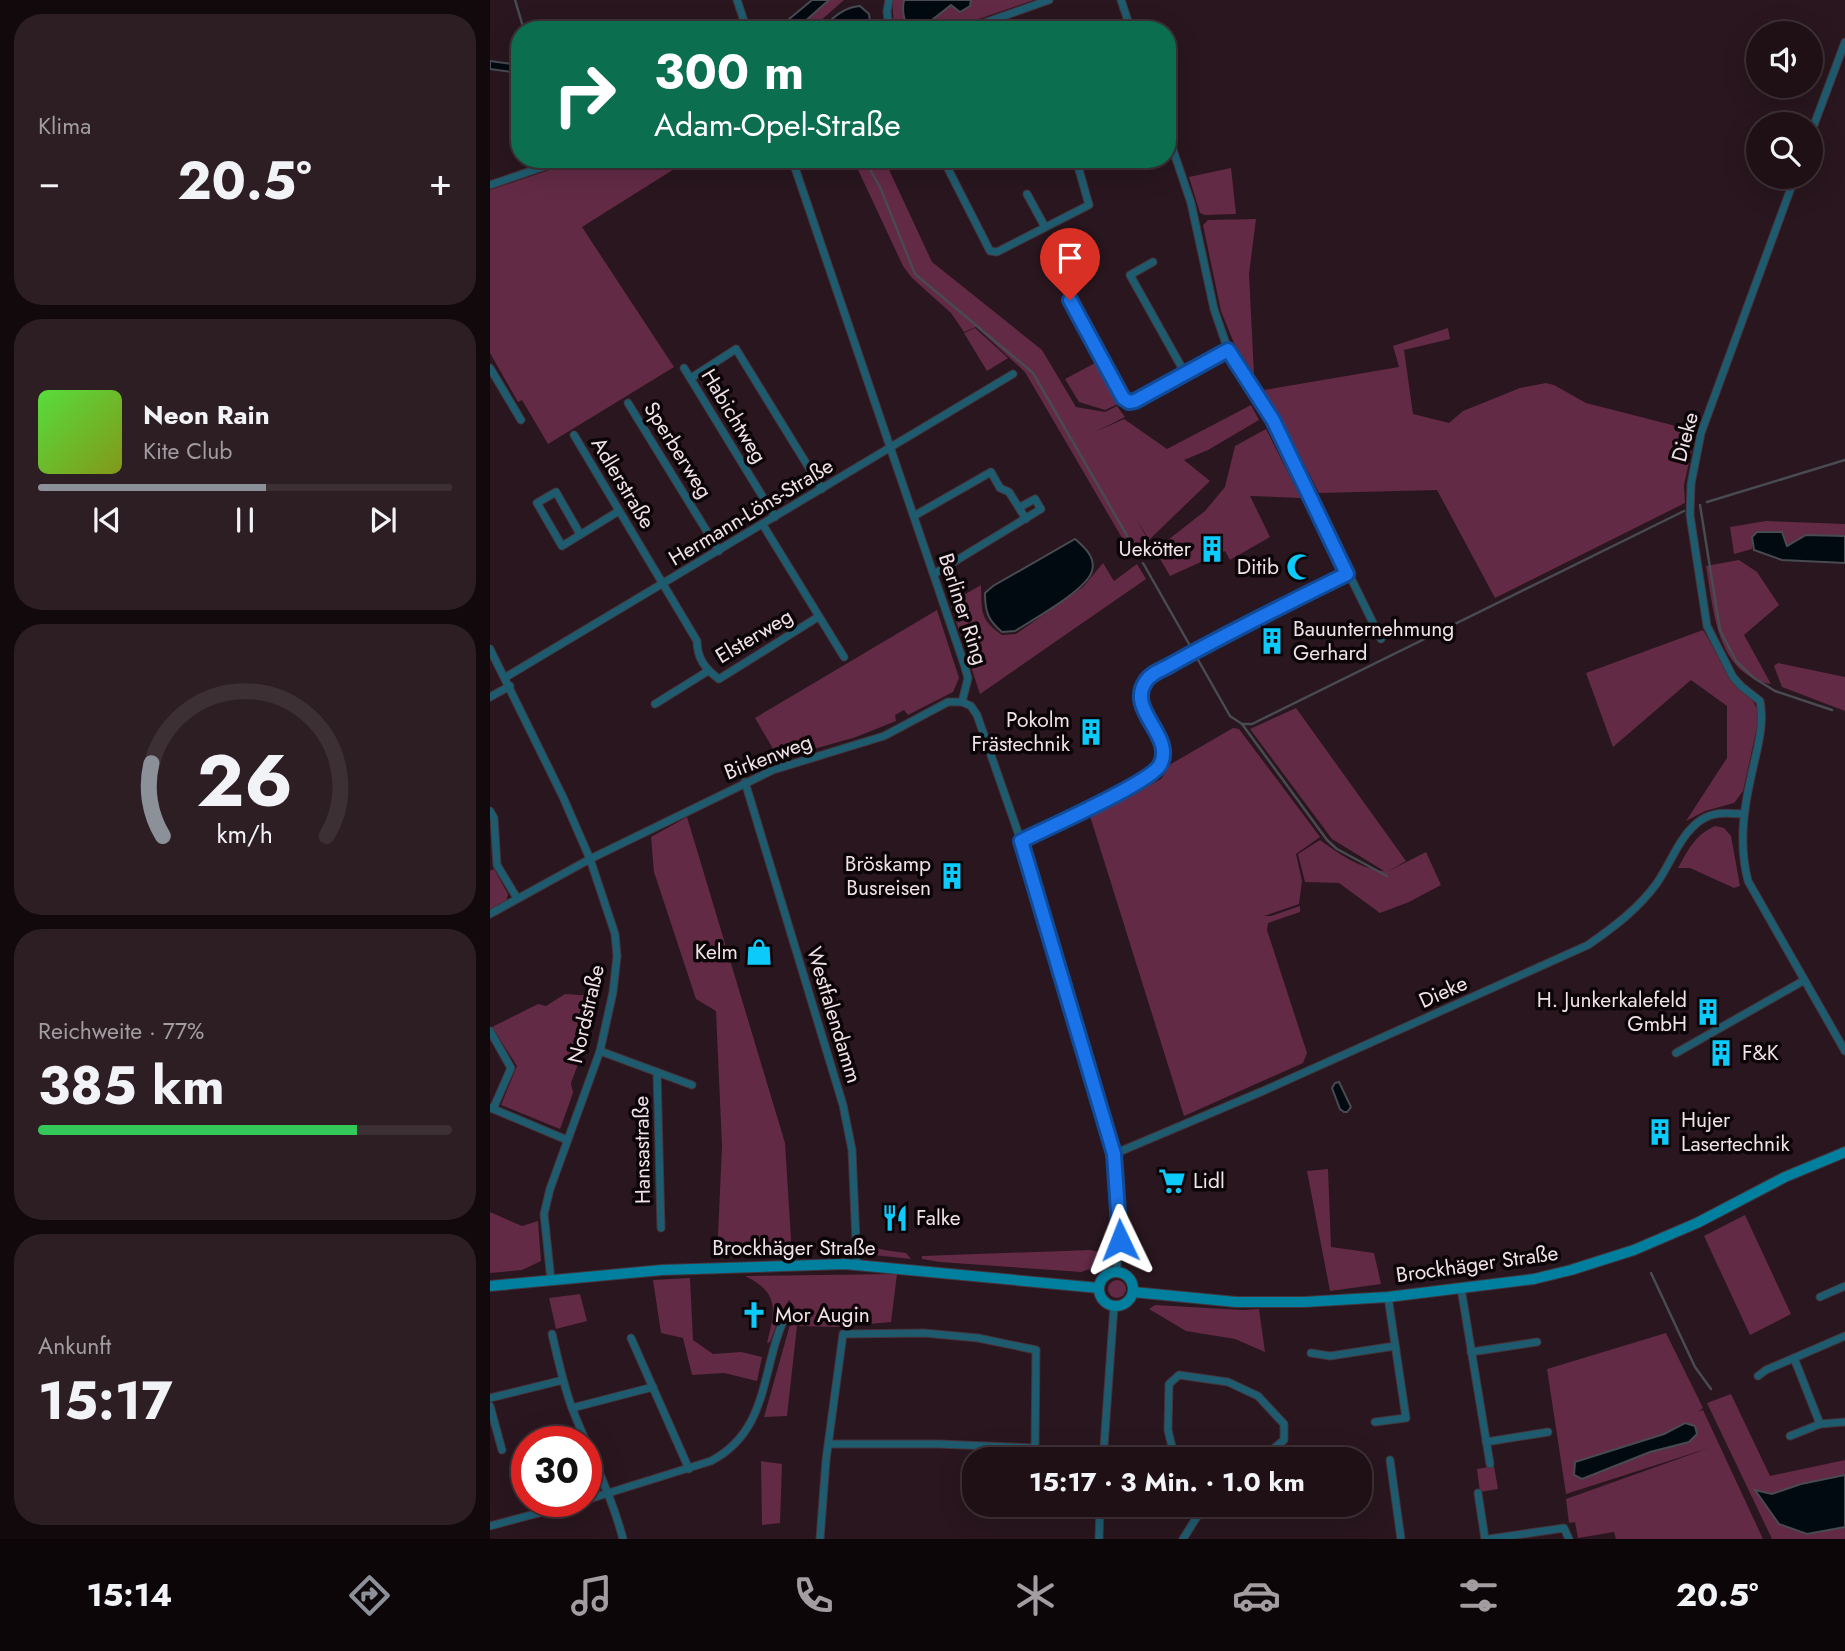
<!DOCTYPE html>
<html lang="de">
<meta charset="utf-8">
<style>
:root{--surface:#1f1016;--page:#2c1e23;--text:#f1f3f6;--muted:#a19da1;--line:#3c3035;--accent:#8c9099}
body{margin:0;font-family:Jost,sans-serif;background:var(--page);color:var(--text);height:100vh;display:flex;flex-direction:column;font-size:26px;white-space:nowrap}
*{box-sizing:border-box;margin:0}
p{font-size:23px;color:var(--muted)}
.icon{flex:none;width:38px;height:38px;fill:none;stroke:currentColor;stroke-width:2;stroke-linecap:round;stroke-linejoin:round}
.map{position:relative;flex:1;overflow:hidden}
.drawer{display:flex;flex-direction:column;gap:14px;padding:14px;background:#11090c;width:490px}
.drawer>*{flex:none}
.banner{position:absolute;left:21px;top:21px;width:665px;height:147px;border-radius:28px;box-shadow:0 7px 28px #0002,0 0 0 2px var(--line);background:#0b6e4f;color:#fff;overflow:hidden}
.buttons{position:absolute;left:1256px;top:21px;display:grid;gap:14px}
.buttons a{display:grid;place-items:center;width:77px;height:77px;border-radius:50%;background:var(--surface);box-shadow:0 7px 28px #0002,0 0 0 2px var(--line);font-size:35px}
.speed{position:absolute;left:21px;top:1426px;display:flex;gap:14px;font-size:35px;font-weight:700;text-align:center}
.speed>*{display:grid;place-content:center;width:91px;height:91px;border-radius:50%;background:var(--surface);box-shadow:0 7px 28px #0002,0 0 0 2px var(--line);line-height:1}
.speed .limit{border:10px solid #d22;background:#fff;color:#111}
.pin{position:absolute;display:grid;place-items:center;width:60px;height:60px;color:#fff;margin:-72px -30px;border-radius:50% 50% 50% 0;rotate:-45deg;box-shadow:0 0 7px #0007}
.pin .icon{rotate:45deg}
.me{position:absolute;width:77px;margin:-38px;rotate:358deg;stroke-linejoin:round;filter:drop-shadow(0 0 5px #0008)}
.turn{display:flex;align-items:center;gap:24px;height:147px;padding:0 28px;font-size:32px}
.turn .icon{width:91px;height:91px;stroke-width:2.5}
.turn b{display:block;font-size:49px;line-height:60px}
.big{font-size:52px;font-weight:700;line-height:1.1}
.drawer .card{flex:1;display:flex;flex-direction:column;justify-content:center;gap:10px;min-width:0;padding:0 24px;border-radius:28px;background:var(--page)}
.drawer .dial{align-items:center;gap:0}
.dial svg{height:182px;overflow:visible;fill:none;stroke:var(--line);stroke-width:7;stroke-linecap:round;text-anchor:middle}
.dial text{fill:var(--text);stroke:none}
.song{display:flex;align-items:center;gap:21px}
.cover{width:84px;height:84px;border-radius:10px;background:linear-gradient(135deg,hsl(110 70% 55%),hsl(70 70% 35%))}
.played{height:7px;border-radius:4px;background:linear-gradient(90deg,var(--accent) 55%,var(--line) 55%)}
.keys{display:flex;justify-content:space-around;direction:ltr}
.heat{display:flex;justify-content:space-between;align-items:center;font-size:38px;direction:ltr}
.charge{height:10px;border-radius:5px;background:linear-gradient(90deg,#34c759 77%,var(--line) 0)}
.trip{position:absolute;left:472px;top:1447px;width:410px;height:70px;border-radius:28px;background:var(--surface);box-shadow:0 7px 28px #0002,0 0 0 2px var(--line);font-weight:700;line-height:70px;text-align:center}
.tab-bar{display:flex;height:112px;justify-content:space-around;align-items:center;background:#0c0609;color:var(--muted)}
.tab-bar .icon{width:49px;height:49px}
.tab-bar .selected{color:var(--accent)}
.tab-bar b{font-size:32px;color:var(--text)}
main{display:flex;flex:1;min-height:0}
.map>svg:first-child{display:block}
</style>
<main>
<section class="drawer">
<div class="card"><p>Klima</p>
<div class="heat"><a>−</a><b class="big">20.5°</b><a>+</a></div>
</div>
<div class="card">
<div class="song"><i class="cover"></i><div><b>Neon Rain</b><p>Kite Club</p></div></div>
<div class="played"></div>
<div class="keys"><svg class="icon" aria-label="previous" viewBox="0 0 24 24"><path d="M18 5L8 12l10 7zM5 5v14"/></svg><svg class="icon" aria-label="pause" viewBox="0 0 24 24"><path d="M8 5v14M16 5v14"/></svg><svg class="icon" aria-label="next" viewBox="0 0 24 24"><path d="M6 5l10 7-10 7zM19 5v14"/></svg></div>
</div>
<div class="card dial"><svg viewBox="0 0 100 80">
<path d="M14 69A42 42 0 1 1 86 69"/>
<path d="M14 69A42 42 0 0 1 9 37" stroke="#8c9099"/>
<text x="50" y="56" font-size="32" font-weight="700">26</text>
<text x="50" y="72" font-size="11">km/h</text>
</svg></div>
<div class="card"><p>Reichweite · 77%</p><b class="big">385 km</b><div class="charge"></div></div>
<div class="card"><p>Ankunft</p><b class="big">15:17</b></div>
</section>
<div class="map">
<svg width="1355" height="1539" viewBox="0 0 1355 1539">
<rect width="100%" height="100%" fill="#29161e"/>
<g fill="#632a45" fill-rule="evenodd">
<path d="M339 0H354L320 30H305Z"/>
<path d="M402 0H414C412 9 413 23 421 30H404Z"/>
<path d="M481 0H544L457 30H429L461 5 480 6Z"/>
<path d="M92 159H200L92 227 184 367 58 444 32 400 28 402 0 353V190Z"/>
<path d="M363 159H394L442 262 552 350 586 407 615 412 627 406 635 417 605 432 634 419 677 449 761 405 769 420 718 450 694 460 720 481 659 540 647 520 659 542 642 555 535 372 486 327 474 332 461 313 422 278 413 266Z"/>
<path d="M741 168 746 214 715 215 710 213 699 177Z"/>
<path d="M766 219 759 274 764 374 744 343 731 311 713 225 718 220Z"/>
<path d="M485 328 518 358 497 371 474 333Z"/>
<path d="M958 328 960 339 914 350 923 414 959 423 973 411 1030 388 1056 383 1064 385 1096 403 1182 425 1205 435 1194 485 1195 503 1005 598 947 490 829 493 790 417 774 390 909 367 903 346Z"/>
<path d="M605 363 628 404 615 410 589 402 575 379Z"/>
<path d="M776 429 811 498 760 496 780 537 740 560 735 551 680 576 665 550 715 511 735 487 745 446Z"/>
<path d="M1276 521 1355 524V536L1316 535 1297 546 1262 537V549L1244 554 1240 527Z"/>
<path d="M1249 560 1267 572 1289 605 1254 635 1281 684C1226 674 1224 611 1216 566Z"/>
<path d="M613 563 624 581 647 564 656 579 490 694 460 603 491 585C492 611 489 619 512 635L526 634 593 587Z"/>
<path d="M447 610 469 678 463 692 418 715 414 710 405 715 406 721 366 737 289 759 265 718Z"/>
<path d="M1213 630 1245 684 1263 701 1268 711 1267 727 1253 791 1244 803 1215 811 1196 821 1237 758V706L1201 680 1123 747 1096 673Z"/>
<path d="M1288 663 1355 677V711L1292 687 1284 666Z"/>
<path d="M806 708 916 861 897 872 936 852 951 885 919 902 890 913 849 883 815 882 808 854 830 840C848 853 870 869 894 871L842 839 760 729Z"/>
<path d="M743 728 749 729 830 837 806 854 812 881 809 904 774 916H781L810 906V912L778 923 777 930 817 1053 813 1063 694 1116 600 816 671 779 681 764Z"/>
<path d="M197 817 295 1143 302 1255 227 1258 232 1146 226 1011 206 999 164 872 161 837Z"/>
<path d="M1225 826 1234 828 1241 836 1250 886 1244 888 1200 868H1188C1198 850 1205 835 1225 826Z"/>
<path d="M4 869 18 894 16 902 0 911V871Z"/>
<path d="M75 994 105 996 95 1045 81 1083 83 1093 70 1129 11 1105 27 1066 2 1027 48 1004 56 1006Z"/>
<path d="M838 1169 841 1247 884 1253 891 1284 840 1291 817 1171Z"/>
<path d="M0 1212 32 1226 48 1221 51 1261 32 1270 0 1273Z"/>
<path d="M1255 1215 1301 1314 1260 1335 1214 1236Z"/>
<path d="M373 1244 394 1250 416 1253 421 1259 384 1255 375 1251Z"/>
<path d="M600 1250 616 1253 606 1267 591 1272 450 1262 432 1259V1256Z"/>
<path d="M407 1274 401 1322 346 1327 307 1326 297 1416 274 1417 305 1307 299 1300 291 1313 280 1342 277 1343C285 1310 290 1293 255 1276Z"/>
<path d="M200 1278 203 1340 223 1354 251 1352 272 1357 267 1381 234 1373 202 1375 193 1338 171 1333 163 1280Z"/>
<circle cx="627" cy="1289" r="9"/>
<path d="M90 1294 97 1321 66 1329 59 1298Z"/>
<path d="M665 1305 753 1310 769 1309 775 1352 745 1339 696 1331 659 1309Z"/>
<path d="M1176 1333 1213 1408 1208 1412 1213 1410 1273 1539H1126L1124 1532 1088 1538 1085 1522 1079 1523 1076 1499 1219 1448 1076 1494 1057 1369ZM1195 1423 1199 1442 1160 1452 1085 1462 1174 1434Z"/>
<path d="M1241 1394 1280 1476 1355 1460V1475L1311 1484 1282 1494 1267 1490 1348 1527H1355V1539H1282L1217 1403Z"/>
<path d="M271 1461 292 1464 290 1523 272 1525Z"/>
<path d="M1004 1466 1008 1489 990 1492 987 1469Z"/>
</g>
<g fill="#000a10" stroke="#484b51" stroke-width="2">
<path d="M322 0H339L305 30H286Z"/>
<path d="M414 0H481L480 6 470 12 461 5 429 30H421C413 23 412 9 414 0Z"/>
<path d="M370 6 379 14 381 30H330C342 19 353 7 370 6Z"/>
<path d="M0 61 30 65V73L0 69Z"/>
<path d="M1267 532H1292L1297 546 1316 535 1355 536V563L1292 560 1264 550 1262 537Z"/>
<path d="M585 539C594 547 606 557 602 571 597 590 542 620 525 631L512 632C498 620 495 612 495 593L503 586Z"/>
<path d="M849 1082 861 1107 857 1112H854L850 1109 842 1088 845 1083Z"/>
<path d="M1195 1423 1205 1426 1207 1434 1199 1442 1160 1452 1092 1479 1084 1475 1085 1462 1174 1434Z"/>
<path d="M1355 1475V1527L1317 1534 1289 1524 1265 1490 1282 1494 1311 1484Z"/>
</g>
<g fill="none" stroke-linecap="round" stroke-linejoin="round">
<g stroke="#484b51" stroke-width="2.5">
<path d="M25 0 34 30"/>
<path d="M374 159 390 187 425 274 543 373 646 551"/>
<path d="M1217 502 1355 460"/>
<path d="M1210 505 1230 630 1246 661 1264 678 1285 691 1342 710"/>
<path d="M653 563 740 716 752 724H762L1194 511"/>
<path d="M752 724 837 840 847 849 897 876"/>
<path d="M1161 1273 1205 1367 1221 1389"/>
</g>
<defs>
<g id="street">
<path d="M247 0 257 30"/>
<path d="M631 0 641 30"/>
<path d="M399 30 397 11 399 0"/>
<path d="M474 30 559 0"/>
<path d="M677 132 701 203 724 309 738 350 783 420 891 639"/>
<path d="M1321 133 1355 42"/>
<path d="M302 159 474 664 478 678 472 702"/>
<path d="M453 159 500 251 507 252 599 205 586 159"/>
<path d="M1305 177 1211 433 1201 484 1200 515 1217 626 1243 677 1251 686 1270 701C1275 727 1266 752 1261 777 1253 812 1249 846 1258 881L1355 1051"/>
<path d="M0 185 76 159"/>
<path d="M537 194 555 227"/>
<path d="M663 262 640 275 696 375"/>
<path d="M580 300 633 398 639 402 645 401 738 350"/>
<path d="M0 368 31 420"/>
<path d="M194 368 285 517"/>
<path d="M201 378 246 349 332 489"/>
<path d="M138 403 229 551"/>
<path d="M84 435 207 641C207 658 215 669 229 679L328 617"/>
<path d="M424 516 501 472 510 488 519 492 536 519"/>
<path d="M273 525 354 657"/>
<path d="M90 534 66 492 47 503 72 546 129 511"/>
<path d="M444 574 551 509 545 499 530 507"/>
<path d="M0 649 73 797 100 859 125 934 127 956 123 992 110 1051 60 1189 54 1214 61 1280"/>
<path d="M16 677 523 374"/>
<path d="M0 697 20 686"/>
<path d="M165 704 218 671"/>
<path d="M255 782 353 1105 362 1150 367 1264"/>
<path d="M0 811 4 818 7 865 27 898"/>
<path d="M531 841C555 829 660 783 670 765 686 736 635 710 655 681 661 673 674 669 682 664 739 632 798 603 857 574"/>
<path d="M0 914 100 859 283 770 394 736 458 702H472L481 706 487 715 531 841 624 1154 629 1212 627 1271"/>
<path d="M0 1031 21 1068 3 1109"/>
<path d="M110 1051 202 1085"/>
<path d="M1186 1053 1313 981"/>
<path d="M167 1072 171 1228"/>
<path d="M1 1108 77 1140"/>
<path d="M624 1154 773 1091 1098 945C1124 927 1148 909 1167 883 1181 863 1190 834 1211 820 1224 811 1238 813 1254 814"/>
<path d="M971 1288 1000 1464"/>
<path d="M1330 1297 1355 1286"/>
<path d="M62 1334C68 1359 73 1384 82 1408 99 1452 121 1493 133 1539"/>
<path d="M141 1338 199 1469"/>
<path d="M981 1352 1047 1342"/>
<path d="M821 1353 840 1356 905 1346"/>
<path d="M1304 1358 1330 1424"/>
<path d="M1268 1376 1276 1370 1355 1336"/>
<path d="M0 1398 73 1380"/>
<path d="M0 1406 12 1450"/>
<path d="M82 1408 163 1387"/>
<path d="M885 1422 916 1418 898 1297"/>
<path d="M1300 1436 1330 1424 1355 1422"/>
<path d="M996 1442 1058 1432"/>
<path d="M613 1460 624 1306"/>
<path d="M685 1460 678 1430 679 1384 689 1375 738 1382 768 1396 794 1424V1440L770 1460"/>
<path d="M900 1460 911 1539"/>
<path d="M988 1493 995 1539"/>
<path d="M96 1500 221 1461C282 1429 270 1364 298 1311"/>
<path d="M0 1526 90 1502"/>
<path d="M330 1539 336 1460 353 1334 434 1333 488 1338 546 1350 545 1448 449 1444H339"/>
<path d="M609 1539 610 1505"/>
<path d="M693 1539 710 1512 718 1505"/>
<path d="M999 1539 1074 1528 1079 1539"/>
</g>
<g id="secondary">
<circle cx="626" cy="1289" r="17"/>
<path d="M0 1286 172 1270 355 1264 609 1288"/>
<path d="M643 1292 746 1302H814L898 1297 1044 1279 1081 1270 1144 1250 1207 1223 1295 1177 1355 1152"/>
</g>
</defs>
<use href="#street" stroke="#45333a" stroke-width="9"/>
<use href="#secondary" stroke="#45333a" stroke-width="12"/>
<use href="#street" stroke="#1f5b6f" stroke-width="7"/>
<use href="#secondary" stroke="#007f9e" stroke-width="10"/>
</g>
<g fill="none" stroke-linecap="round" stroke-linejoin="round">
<defs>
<path id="route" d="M580 300 633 398 639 402 645 401 738 350 783 420 857 574C798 603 739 632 682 664 674 669 661 673 656 681 635 710 686 736 670 765 660 783 555 829 531 841L624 1154 630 1240"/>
</defs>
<use href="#route" stroke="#114b97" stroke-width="18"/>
<use href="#route" stroke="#1a73e8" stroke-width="12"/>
</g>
<defs>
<symbol id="building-bare" viewBox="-9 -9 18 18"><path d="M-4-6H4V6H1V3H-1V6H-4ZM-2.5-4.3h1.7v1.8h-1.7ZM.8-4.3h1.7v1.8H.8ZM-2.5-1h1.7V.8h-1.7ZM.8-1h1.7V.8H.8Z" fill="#0ccafa" stroke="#0c0508" stroke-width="2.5" paint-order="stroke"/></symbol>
<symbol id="mosque-bare" viewBox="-9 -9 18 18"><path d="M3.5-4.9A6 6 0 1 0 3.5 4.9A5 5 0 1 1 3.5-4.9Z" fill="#0ccafa" stroke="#0c0508" stroke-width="2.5" paint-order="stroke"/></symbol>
<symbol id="shop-bare" viewBox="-9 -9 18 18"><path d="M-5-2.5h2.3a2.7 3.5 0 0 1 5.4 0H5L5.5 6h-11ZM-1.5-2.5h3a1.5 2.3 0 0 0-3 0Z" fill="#0ccafa" stroke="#0c0508" stroke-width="2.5" paint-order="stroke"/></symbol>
<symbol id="supermarket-bare" viewBox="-9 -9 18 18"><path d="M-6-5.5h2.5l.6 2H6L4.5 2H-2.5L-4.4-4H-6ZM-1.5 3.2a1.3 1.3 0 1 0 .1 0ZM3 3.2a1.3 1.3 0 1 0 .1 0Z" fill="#0ccafa" stroke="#0c0508" stroke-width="2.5" paint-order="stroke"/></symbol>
<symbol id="restaurant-bare" viewBox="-9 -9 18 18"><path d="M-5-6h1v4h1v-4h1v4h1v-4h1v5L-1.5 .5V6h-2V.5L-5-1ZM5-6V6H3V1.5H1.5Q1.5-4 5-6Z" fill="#0ccafa" stroke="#0c0508" stroke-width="2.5" paint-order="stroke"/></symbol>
<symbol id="church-bare" viewBox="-9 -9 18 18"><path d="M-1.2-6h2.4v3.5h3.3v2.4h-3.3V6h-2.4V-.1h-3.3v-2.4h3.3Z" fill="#0ccafa" stroke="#0c0508" stroke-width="2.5" paint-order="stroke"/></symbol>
</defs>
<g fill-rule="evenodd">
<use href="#building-bare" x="703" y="530" width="38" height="38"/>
<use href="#mosque-bare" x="791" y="548" width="38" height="38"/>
<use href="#building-bare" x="763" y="622" width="38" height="38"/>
<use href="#building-bare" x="582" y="713" width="38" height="38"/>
<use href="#building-bare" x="443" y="857" width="38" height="38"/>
<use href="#shop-bare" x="250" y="933" width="38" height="38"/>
<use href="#building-bare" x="1199" y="993" width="38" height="38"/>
<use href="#building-bare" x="1212" y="1034" width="38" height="38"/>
<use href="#building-bare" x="1151" y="1113" width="38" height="38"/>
<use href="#supermarket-bare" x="663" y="1162" width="38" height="38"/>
<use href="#restaurant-bare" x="386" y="1199" width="38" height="38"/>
<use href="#church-bare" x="245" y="1296" width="38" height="38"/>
</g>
<g text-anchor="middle" stroke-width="7" stroke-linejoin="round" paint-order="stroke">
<g font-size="21" fill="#f1e2e8" stroke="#0c0508">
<text transform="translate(244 416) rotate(59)" y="7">Habichtweg</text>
<text transform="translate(1195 437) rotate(-75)" y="7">Dieke</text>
<text transform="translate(188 450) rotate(58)" y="7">Sperberweg</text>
<text transform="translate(133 483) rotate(59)" y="7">Adlerstraße</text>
<text transform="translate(261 512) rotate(-31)" y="7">Hermann-Löns-Straße</text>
<text transform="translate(473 609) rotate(72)" y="7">Berliner Ring</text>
<text transform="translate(264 636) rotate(-31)" y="7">Elsterweg</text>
<text transform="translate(278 757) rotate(-21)" y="7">Birkenweg</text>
<text transform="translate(953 992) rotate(-24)" y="7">Dieke</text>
<text transform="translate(96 1014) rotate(-77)" y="7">Nordstraße</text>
<text transform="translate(344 1015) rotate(73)" y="7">Westfalendamm</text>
<text transform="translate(152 1150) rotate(-91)" y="7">Hansastraße</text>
<text x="304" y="1255">Brockhäger Straße</text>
<text transform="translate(987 1264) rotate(-8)" y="7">Brockhäger Straße</text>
</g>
<g font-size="21" fill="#f1e2e8" stroke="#0c0508" text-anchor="end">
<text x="701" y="556">Uekötter</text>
<text x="789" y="574">Ditib</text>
<text x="803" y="636" text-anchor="start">Bauunternehmung<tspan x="803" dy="24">Gerhard</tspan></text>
<text x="580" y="727">Pokolm<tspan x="580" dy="24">Frästechnik</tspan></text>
<text x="441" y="871">Bröskamp<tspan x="441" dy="24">Busreisen</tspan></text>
<text x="248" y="959">Kelm</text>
<text x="1197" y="1007">H. Junkerkalefeld<tspan x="1197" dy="24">GmbH</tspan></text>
<text x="1252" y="1060" text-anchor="start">F&amp;K</text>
<text x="1191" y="1127" text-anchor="start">Hujer<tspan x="1191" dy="24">Lasertechnik</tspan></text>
<text x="703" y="1188" text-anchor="start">Lidl</text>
<text x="426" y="1225" text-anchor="start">Falke</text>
<text x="285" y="1322" text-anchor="start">Mor Augin</text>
</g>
</g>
</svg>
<div class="buttons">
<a><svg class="icon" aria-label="sound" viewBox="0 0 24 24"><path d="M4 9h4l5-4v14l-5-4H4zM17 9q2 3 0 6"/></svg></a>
<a><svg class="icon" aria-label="search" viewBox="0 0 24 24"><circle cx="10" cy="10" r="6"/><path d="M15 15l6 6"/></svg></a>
</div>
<div class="speed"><div class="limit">30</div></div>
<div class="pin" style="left:580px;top:300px;background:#d93025"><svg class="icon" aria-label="arrive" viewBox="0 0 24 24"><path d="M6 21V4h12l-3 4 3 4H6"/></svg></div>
<svg class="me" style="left:630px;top:1240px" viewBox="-20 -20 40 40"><path d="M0-17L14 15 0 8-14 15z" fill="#1a73e8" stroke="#fff" stroke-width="4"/></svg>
<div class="trip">15:17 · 3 Min. · 1.0 km</div>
<div class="banner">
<div class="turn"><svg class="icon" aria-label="right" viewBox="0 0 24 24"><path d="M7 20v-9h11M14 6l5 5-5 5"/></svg><div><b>300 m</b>Adam-Opel-Straße</div></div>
</div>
</div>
</main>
<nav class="tab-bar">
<b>15:14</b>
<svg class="icon selected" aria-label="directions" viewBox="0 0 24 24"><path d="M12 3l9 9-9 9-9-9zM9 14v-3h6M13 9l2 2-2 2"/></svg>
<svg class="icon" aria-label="music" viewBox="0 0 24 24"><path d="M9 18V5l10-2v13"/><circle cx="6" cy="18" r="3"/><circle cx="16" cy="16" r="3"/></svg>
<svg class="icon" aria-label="phone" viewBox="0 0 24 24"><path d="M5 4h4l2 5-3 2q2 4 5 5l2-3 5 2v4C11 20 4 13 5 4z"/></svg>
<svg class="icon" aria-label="climate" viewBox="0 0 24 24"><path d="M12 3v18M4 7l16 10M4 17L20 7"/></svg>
<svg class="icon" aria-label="car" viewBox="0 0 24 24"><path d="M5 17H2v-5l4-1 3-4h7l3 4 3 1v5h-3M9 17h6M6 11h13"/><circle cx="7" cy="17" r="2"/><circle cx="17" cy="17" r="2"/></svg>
<svg class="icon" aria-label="filters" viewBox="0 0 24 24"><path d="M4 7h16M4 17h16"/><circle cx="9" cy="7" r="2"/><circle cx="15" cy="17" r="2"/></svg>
<b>20.5°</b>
</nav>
